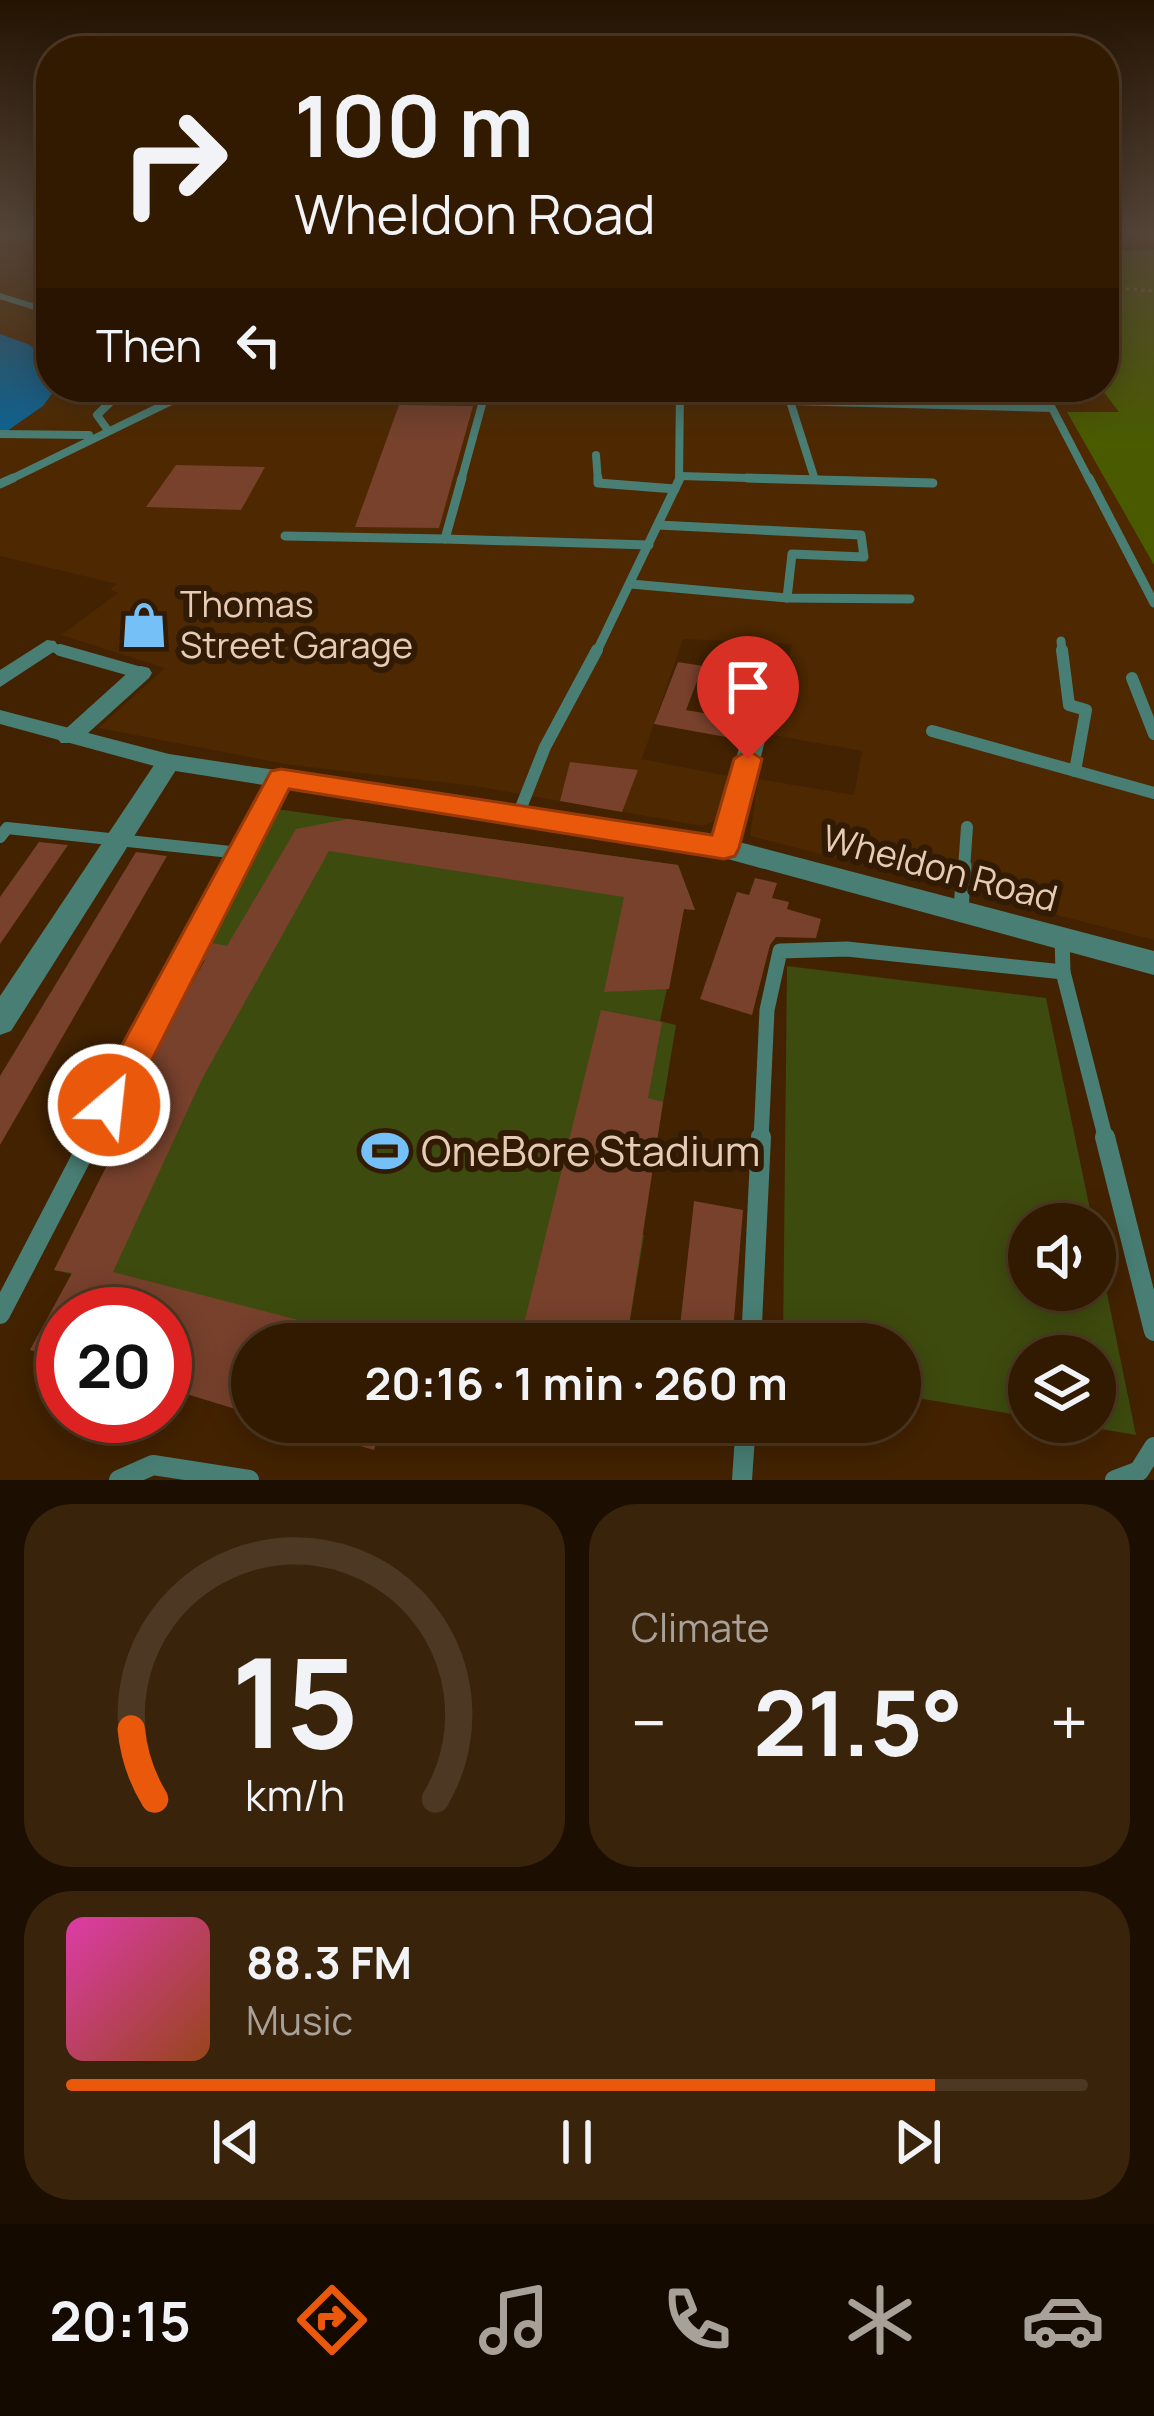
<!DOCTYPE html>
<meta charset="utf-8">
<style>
:root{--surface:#321a01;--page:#3a230b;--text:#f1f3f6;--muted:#a8a199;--line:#4d3823;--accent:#ea580c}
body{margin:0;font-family:Manrope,sans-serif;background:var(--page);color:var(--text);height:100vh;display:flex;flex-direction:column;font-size:45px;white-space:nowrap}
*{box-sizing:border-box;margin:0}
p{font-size:39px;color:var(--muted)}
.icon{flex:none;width:66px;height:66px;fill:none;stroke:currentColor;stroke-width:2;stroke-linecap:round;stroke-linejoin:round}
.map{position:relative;height:1480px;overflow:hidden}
.details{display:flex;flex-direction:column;gap:24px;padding:24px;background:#1c0e01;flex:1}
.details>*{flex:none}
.hud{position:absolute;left:36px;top:36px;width:1083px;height:366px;border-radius:48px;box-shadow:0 6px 30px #0003,0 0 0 3px var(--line);background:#321a01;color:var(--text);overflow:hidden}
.fabs{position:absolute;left:1008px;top:1203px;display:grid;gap:24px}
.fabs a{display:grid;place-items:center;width:108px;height:108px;border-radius:50%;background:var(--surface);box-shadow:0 6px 30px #0003,0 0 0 3px var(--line);font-size:60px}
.speed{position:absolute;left:36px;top:1287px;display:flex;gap:24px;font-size:60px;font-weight:700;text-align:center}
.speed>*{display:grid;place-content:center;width:156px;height:156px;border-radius:50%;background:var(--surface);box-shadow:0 6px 30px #0003,0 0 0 3px var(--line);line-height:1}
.speed .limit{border:18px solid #d22;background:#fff;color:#111}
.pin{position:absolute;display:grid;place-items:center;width:102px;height:102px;color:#fff;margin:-123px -51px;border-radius:50% 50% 50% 0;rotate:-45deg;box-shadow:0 0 12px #0007}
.pin .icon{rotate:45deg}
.me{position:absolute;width:132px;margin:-66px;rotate:28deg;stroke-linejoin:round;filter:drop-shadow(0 0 9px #0008)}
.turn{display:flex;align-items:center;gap:42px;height:252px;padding:0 60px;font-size:54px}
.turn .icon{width:156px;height:156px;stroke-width:2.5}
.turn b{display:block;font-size:84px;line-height:102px}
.then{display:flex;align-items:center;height:114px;padding:0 60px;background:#0003;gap:24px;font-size:45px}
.big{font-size:90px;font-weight:700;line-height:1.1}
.details .tile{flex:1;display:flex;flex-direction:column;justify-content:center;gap:18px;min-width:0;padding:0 42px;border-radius:48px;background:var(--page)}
.details .dial{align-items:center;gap:0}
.dial svg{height:312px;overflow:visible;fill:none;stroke:var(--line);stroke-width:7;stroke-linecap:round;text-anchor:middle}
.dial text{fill:var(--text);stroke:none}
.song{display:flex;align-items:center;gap:36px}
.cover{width:144px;height:144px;border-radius:18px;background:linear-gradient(135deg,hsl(320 70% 55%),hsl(20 70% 35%))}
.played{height:12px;border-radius:6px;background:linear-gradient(90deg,var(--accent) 85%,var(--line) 85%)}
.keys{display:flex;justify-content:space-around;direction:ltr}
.heat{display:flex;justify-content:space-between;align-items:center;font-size:66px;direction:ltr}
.details .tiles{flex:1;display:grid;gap:24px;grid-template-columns:1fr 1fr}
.tile:last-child{grid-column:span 2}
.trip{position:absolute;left:231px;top:1323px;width:690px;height:120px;border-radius:60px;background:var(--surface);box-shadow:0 6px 30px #0003,0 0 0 3px var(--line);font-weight:700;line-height:120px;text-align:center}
.menu{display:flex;height:192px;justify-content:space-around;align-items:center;background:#140a00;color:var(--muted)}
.menu .icon{width:84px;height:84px}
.menu .selected{color:var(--accent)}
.menu b{font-size:54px;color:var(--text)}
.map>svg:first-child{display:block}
</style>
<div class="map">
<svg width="1154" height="1480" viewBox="0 0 1154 1480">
<rect width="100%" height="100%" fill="#422201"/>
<g fill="#4d2800">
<path d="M0 237 51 242V362L23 342 0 334Z"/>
<path d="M57 387H1100L1120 412 1068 413 1154 565V940L750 836 758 779 854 795 862 751 772 735 792 644 683 639 642 759 728 776 717 820 703 826 474 786 291 765 98 728 165 668 61 635 118 593 110 589 117 584 0 556V436L43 406Z"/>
</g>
<g fill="#3e4b0e">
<path d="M276 809 678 865 695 910 684 909 660 1021 676 1025 645 1213 612 1229 644 1235 627 1338 590 1330 587 1344H252V1414L177 1391 190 1365 165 1358V1314H63V1358L30 1350 72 1274 54 1270 143 1095 136 1085 205 961 192 958Z"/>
<path d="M787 966 1046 998 1093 1224H1029V1290H1095V1235L1136 1435 1060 1422H1095V1356H1029V1417L900 1395V1344H783Z"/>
</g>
<path fill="#495a00" d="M1154 250V565L1067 412H1119L1100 387H1104V251Z"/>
<path fill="#0c6292" d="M0 334 28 344 51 362V387H57L43 406 0 436Z"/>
<g fill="#77412c">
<path d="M399 405 473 406 439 528 355 527Z"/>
<path d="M176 465 265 467 241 510 146 507Z"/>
<path d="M678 662 703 666 686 710 742 720 737 739 654 724Z"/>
<path d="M570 762 638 770 622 812 560 801Z"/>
<path d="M348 819 678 865 695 910 684 909 669 989 604 992 624 897 329 851 202 1079 113 1272 368 1338 367 1344H252V1414L177 1391 190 1364 165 1358V1314H63V1358L30 1350 72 1273 54 1270 143 1094 136 1085 205 960 198 959 207 942 227 946 296 829Z"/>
<path d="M39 842 68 845 0 944V897Z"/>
<path d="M136 852 167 856 0 1145V1076Z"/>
<path d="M755 878 777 883 772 898 789 902 787 909 821 919 816 938 776 937 770 945 752 1015 700 999 737 892 749 895Z"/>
<path d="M601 1010 662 1022 648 1098 663 1102 627 1338 590 1330 587 1344H519Z"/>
<path d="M694 1201 743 1210 732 1344H678Z"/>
<path d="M296 1422H383L374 1450 295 1427Z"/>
</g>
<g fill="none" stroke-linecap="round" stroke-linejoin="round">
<path stroke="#836549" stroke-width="3" stroke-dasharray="3 4.5" stroke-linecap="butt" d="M1104 287 1154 291"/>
<path stroke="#487e74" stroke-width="6" d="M0 296 51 312"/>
<g stroke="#487e74" stroke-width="8">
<path d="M787 387 790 401 1052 408 1090 481"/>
<path d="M578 398 790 401 815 480"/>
<path d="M107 429 97 415 126 387"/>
<path d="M0 434 89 435"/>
<path d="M596 455 598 481"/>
<path d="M681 476 855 481"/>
<path d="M7 481 190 392 484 397"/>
<path d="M461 481 484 397 578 398 579 387"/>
<path d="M679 481 680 387"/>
</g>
<g stroke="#487e74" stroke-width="9">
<path d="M462 478 445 539 649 545"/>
<path d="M598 478V483L675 489"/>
<path d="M747 478 933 483"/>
<path d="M1089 478 1154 603"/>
<path d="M0 484 13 478"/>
<path d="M658 525 861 535 864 557 792 554 787 598"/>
<path d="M285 536 445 539"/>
<path d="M631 584 787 598 910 599"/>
<path d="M1061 641 1062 653"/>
<path d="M47 646 70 653"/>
<path d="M596 653 680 478"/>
</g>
<g stroke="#487e74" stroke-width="12">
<path d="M60 650 141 673"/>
<path d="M1062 650 1069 705 1086 710 1075 771"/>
<path d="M1132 678 1154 734"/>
<path d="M932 731 1154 793"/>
<path d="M518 815 545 747 597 650"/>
<path d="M0 837 7 828 240 853 232 869"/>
<path d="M240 853 281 778"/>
<path d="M964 869 967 827"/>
</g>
<g stroke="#487e74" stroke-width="15">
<path d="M961 910 964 866"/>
<path d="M1062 938 1063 972 1106 1140"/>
<path d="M90 1140 233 866"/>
<path d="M761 1140 767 1010 780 951 847 949 1063 972"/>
</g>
<g stroke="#487e74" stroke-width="20">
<path d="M1105 1137 1154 1331"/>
<path d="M0 1314 92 1137"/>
<path d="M751 1344 761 1137"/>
<path d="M119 1480 153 1465 249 1480"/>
<path d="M742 1480 746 1422"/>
<path d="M1115 1480 1139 1471 1154 1447"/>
</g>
<g fill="#487e74" fill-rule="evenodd">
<path d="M47 640 55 641 58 646 55 651 0 687V670Z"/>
<path d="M141 666 149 668 152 673 149 678 77 743H61L57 738 61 733 133 668Z"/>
<path d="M713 694 758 702 772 714 737 848 733 855H715L711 848 748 716 705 706 702 701Z"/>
<path d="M169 754 181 762 11 1031 0 1035V996L160 756Z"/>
</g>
<path fill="#487e74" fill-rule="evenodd" d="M0 710 169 754 724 838 1154 951V975L724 858 169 770 0 724Z"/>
</g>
<linearGradient id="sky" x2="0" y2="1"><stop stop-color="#241301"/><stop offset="0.53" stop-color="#544438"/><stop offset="1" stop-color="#544438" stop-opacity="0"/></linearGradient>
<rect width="1154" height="441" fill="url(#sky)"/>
<path fill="#ea580c" stroke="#983908" stroke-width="3" d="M748 750 762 759 739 848 735 856 724 859 289 789 123 1117 109 1122 96 1117 90 1105 96 1093 271 771 281 769 712 835 734 759Z"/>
<defs>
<symbol id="shop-bare" viewBox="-9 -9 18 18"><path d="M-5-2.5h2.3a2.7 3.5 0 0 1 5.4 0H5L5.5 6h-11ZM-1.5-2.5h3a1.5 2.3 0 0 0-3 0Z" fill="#75c0f6" stroke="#321b05" stroke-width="2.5" paint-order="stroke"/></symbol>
<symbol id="stadium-bare" viewBox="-9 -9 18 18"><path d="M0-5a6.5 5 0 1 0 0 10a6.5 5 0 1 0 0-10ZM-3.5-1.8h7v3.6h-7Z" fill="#75c0f6" stroke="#321b05" stroke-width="2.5" paint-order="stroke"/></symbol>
</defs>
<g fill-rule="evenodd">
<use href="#shop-bare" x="111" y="592" width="66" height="66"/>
<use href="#stadium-bare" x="352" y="1118" width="66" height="66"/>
</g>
<g text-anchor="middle" stroke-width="12" stroke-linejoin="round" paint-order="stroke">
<g font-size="36" fill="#e6ccb7" stroke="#321b05" text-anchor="start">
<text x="180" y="617">Thomas<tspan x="180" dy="41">Street Garage</tspan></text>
</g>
<g font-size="36" fill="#e6ccb7" stroke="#321b05">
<text transform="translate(940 868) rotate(15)" y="13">Wheldon Road</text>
</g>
<g font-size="42" fill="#e6ccb7" stroke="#321b05" text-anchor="start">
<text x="421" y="1166">OneBore Stadium</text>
</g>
</g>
</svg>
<div class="fabs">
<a><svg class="icon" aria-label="sound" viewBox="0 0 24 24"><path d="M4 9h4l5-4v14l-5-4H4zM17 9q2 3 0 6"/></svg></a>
<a><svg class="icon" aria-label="layers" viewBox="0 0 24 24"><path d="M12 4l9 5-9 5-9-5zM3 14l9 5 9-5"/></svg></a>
</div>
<div class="speed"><div class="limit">20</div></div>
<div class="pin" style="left:748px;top:759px;background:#d93025"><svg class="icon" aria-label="arrive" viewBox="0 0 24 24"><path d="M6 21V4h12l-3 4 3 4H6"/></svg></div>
<svg class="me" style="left:109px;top:1105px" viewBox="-20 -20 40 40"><circle r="17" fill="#ea580c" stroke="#fff" stroke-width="3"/><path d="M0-11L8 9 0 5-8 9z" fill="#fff"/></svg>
<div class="trip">20:16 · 1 min · 260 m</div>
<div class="hud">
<div class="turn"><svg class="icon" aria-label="right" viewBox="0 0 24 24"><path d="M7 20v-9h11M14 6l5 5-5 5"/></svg><div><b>100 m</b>Wheldon Road</div></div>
<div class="then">Then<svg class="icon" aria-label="left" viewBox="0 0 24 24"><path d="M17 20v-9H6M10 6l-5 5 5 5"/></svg></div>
</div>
</div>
<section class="details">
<div class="tiles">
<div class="tile dial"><svg viewBox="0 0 100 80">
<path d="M14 69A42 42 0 1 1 86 69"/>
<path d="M14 69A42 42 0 0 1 8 51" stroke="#ea580c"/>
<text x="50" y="56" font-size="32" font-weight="700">15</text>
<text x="50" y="72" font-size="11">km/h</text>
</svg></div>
<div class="tile"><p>Climate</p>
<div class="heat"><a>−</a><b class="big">21.5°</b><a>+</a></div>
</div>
<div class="tile">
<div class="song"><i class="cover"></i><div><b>88.3 FM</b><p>Music</p></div></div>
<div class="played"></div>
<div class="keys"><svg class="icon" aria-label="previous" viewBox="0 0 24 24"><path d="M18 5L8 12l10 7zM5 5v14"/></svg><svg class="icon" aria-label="pause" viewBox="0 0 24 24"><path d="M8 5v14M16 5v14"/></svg><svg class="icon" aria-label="next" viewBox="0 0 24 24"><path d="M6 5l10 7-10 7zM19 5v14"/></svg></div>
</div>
</div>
</section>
<nav class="menu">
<b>20:15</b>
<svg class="icon selected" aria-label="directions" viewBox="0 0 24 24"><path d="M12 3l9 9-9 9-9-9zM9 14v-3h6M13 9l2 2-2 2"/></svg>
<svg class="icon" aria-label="music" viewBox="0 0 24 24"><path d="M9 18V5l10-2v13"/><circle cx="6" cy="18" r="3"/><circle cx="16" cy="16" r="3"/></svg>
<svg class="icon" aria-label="phone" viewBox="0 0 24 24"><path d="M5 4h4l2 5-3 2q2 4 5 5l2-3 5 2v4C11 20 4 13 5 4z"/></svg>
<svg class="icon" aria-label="climate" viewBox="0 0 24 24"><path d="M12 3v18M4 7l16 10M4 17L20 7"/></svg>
<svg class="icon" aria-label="car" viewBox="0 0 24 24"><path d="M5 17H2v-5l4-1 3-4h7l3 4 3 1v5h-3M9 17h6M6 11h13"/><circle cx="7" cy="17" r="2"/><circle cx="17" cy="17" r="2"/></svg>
</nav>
